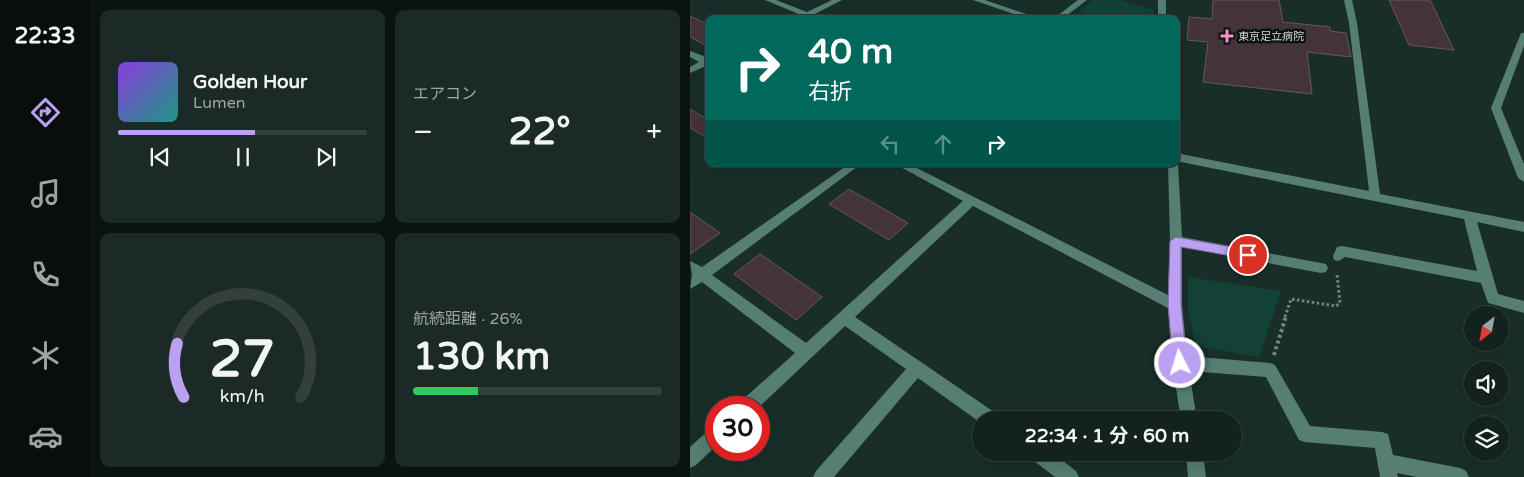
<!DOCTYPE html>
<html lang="ja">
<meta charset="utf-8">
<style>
:root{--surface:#13221e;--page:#1c2a27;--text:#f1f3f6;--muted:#9da4a4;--line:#323f3c;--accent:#bca0f2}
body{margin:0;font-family:"Varela Round","Noto Sans JP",sans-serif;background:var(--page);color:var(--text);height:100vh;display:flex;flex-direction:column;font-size:19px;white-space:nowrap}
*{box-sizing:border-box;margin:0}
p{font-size:16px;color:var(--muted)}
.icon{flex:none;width:28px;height:28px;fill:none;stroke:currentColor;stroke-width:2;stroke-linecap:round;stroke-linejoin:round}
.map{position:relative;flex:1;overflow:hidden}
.panel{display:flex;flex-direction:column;gap:10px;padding:10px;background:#0a1310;width:600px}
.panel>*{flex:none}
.hud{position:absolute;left:15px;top:15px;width:475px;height:152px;border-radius:10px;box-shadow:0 5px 20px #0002,0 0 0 1px var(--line);background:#00695c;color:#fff;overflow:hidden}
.needle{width:32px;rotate:211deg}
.controls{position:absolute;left:774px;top:306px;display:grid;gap:10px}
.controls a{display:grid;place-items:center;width:45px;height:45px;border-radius:50%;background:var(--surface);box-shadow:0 5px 20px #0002,0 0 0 1px var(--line);font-size:25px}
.speed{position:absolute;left:15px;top:396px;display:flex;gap:10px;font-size:25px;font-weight:700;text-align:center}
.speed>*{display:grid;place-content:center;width:65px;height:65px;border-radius:50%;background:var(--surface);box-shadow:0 5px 20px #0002,0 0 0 1px var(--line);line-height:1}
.speed .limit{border:8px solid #d22;background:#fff;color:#111}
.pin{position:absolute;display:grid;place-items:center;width:42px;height:42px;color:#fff;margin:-21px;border:2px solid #fff;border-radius:50%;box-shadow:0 1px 5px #0007}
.me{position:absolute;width:55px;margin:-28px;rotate:355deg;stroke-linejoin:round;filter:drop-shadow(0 0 4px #0008)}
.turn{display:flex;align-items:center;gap:18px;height:105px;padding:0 20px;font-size:22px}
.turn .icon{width:65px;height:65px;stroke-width:2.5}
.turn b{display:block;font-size:35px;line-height:42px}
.lanes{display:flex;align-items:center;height:48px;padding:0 20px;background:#0003;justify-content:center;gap:25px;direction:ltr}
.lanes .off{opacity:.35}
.big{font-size:38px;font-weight:700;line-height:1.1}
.panel .tile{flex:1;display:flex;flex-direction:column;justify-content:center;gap:8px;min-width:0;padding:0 18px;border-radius:10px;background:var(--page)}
.panel .dial{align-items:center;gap:0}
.dial svg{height:130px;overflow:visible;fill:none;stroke:var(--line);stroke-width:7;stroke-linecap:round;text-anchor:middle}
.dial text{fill:var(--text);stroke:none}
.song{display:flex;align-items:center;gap:15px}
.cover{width:60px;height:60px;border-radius:8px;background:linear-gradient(135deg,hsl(270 70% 55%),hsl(170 70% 35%))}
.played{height:5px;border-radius:2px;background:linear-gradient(90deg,var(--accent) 55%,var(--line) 55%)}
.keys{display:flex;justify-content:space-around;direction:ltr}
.heat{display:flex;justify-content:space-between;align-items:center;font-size:28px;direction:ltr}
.charge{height:8px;border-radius:4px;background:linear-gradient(90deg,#34c759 26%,var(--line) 0)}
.panel .tiles{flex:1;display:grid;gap:10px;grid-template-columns:repeat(2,1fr)}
.trip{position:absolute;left:282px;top:411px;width:270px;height:50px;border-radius:25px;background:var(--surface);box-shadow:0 5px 20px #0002,0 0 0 1px var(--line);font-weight:700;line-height:50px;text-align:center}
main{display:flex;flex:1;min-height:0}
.menu{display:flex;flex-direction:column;width:90px;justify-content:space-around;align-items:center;background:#080e0c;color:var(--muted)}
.menu .icon{width:35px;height:35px}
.menu .selected{color:var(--accent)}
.menu b{font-size:22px;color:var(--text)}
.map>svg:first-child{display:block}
</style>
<main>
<nav class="menu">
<b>22:33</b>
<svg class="icon selected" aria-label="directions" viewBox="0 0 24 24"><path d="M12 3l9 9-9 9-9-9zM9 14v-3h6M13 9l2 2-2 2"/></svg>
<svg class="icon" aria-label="music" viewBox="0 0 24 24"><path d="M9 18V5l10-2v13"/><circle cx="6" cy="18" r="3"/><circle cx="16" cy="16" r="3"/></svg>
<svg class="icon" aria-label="phone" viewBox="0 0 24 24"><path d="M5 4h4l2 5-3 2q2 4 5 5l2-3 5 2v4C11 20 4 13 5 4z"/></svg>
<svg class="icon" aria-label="climate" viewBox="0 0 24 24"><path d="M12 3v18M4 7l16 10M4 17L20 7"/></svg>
<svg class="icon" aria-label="car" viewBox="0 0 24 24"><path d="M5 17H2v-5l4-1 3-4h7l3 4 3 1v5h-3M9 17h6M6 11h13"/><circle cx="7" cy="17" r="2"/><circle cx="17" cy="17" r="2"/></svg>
</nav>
<section class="panel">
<div class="tiles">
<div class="tile">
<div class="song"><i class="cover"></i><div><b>Golden Hour</b><p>Lumen</p></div></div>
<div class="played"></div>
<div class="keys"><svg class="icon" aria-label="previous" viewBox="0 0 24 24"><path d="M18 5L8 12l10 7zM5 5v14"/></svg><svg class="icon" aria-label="pause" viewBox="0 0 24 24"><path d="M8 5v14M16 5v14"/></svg><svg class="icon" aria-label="next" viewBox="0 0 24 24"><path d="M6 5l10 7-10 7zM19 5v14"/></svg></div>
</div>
<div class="tile"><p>エアコン</p>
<div class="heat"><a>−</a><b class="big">22°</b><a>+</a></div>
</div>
<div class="tile dial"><svg viewBox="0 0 100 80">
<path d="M14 69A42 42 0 1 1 86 69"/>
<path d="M14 69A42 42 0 0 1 10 36" stroke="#bca0f2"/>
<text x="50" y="56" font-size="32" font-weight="700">27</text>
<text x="50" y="72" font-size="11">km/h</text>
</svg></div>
<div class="tile"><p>航続距離 · 26%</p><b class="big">130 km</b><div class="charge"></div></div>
</div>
</section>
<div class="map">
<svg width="834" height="477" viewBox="0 0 834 477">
<rect width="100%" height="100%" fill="#192e28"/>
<g fill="#124136">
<path d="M404 0H430L464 10 465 19H412L388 12Z"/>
<path d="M498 277 591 291 569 357 506 346 498 309Z"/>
</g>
<g fill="#45333c" stroke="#68555e">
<path d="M523 0H589L593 22 640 27V31L656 33 661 57 617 52 622 94 513 82 518 42 497 40 499 17 522 19Z"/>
<path d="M699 0H740L764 50 719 45Z"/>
<path d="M0 16 19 25V47L0 37Z"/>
<path d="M0 109 19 120V139L0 128Z"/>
<path d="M159 189 218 223 199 240 139 204Z"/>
<path d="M0 212 30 233 0 254Z"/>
<path d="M70 254 132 297 106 320 44 274Z"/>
</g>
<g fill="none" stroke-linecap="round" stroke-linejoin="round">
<path stroke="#758581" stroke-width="3" stroke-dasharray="2.5 2.5" stroke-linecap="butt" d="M595 317 601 299 646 306 650 303 647 274"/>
<path stroke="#758581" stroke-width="4" stroke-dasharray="3 3" stroke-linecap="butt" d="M584 355 596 316"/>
<g fill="#567e73" fill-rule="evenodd">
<path d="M75 0H86L117 12 142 0H152L123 15 131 19H110L111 15Z"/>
<path d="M283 0H295L351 19H338Z"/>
<path d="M388 0H397L372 19H363Z"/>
<rect x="468" y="0" width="8" height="19"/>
<path d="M654 0H662L667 23 690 194 834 222V232L787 222 808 294 834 301V313L798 303 791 283 655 257 649 261 644 260 643 256 647 247 652 246 787 271 774 219 486 161V153L679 191 659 23Z"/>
<path d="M831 33H834V46L811 108 834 164V182L828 178 801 108Z"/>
<path d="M0 51 19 58V67L16 66 0 73V67L9 62 0 57Z"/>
<path d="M486 161 488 164 492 237 631 263 636 264 638 268 636 272 631 273 492 247V305L497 356 580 363 585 365 620 426 692 432 698 434 703 455 770 468 776 471 779 477H727L707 473 708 477H690L685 448 615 442 609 440 576 377 499 371 507 420H491L482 363 478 308 283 206 165 317 307 414 309 420H291V423L228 378 144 477H123L126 471 216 369 155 326 68 408H48L50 402 105 353 12 282 0 289 2 275 0 261 12 267 159 164H171L22 275 116 343 273 201 205 164H219L478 295 480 241 478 164H486Z"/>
<path d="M26 427V446L6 465 0 468V447L20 429Z"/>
<path d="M338 452H361L386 471 389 477H365L340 458Z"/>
<path d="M496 452H513L516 477H498Z"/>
</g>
</g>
<path fill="#bca0f2" stroke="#7a689d" d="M486 237 558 250 564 255 558 259 491 247V305L497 363 495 367 490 369 485 367 483 363 478 305 480 241Z"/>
<path fill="#f98fc8" stroke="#0b1411" stroke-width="2" d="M534.5 28.5h5v5h5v5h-5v5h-5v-5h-5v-5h5z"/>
<g text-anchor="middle" stroke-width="5" stroke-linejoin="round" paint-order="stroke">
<g font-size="11" fill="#ccd8d5" stroke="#0b1411" text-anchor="start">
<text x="548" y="40">東京足立病院</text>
</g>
</g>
</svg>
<div class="controls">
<a><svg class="needle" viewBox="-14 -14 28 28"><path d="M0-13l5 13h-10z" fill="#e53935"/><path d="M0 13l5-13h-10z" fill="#9da4a4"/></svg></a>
<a><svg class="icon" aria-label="sound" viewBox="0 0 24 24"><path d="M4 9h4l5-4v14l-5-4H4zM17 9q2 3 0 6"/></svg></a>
<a><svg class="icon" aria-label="layers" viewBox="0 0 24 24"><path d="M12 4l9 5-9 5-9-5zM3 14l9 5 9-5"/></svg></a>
</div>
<div class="speed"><div class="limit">30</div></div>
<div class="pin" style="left:558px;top:255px;background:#d93025"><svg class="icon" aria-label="arrive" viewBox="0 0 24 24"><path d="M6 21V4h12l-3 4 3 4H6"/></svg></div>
<svg class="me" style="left:490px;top:363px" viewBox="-20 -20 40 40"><circle r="17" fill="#bca0f2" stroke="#fff" stroke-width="3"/><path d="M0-11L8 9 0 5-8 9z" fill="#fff"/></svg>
<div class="trip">22:34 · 1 分 · 60 m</div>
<div class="hud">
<div class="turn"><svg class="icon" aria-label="right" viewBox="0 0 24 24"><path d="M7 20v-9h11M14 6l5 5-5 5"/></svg><div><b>40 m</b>右折</div></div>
<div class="lanes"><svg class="icon off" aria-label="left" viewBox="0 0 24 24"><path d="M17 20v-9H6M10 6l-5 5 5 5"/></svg><svg class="icon off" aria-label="ahead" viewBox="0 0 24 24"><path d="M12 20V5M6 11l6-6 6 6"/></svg><svg class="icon" aria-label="right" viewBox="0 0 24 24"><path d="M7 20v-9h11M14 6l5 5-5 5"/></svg></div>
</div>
</div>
</main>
